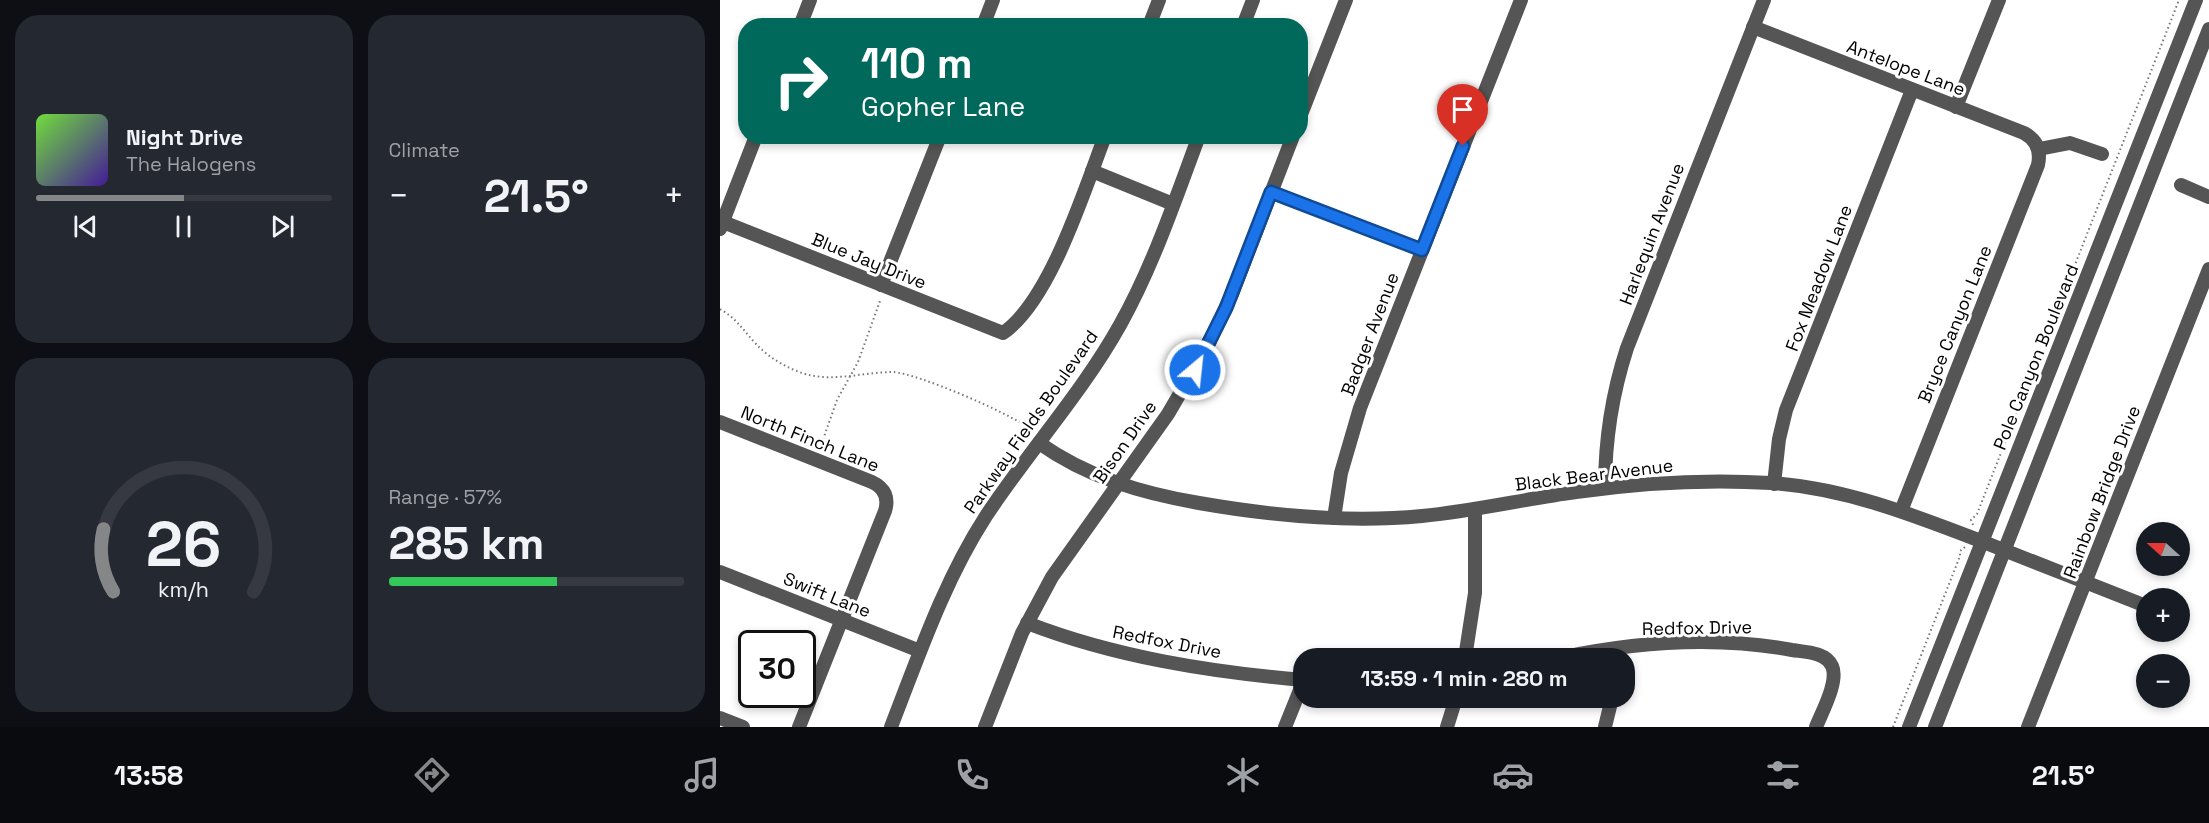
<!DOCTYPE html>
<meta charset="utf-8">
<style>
:root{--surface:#171b24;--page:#242831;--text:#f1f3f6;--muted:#9ea1a6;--line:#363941;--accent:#858687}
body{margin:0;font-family:"Space Grotesk",sans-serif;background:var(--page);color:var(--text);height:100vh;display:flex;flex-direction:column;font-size:22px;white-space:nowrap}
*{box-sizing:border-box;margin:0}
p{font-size:20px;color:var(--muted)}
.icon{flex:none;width:33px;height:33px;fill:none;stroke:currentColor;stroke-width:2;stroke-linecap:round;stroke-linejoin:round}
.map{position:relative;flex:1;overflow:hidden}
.sheet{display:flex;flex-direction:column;gap:15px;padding:15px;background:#0d0f14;width:720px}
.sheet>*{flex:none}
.hud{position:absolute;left:18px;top:18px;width:570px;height:126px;border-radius:24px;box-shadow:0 3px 9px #0003;background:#00695c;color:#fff;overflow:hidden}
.needle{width:39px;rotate:291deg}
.fabs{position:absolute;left:1416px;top:522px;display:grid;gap:12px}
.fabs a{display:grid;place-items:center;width:54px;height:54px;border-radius:50%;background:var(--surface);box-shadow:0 3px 9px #0003;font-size:30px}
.speed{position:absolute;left:18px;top:630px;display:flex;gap:12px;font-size:30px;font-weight:700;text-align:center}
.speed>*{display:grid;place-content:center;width:78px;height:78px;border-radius:50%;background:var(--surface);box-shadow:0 3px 9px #0003;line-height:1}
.speed .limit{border:3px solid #111;border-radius:9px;background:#fff;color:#111}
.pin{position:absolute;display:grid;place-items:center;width:51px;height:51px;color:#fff;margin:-62px -26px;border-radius:50% 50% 50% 0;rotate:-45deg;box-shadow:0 0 6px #0007}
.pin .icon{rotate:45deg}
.me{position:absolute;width:66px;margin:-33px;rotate:28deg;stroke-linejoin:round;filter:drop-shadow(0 0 4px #0008)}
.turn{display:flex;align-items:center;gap:21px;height:126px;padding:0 24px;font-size:27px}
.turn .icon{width:78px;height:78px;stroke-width:2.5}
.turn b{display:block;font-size:42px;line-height:51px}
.big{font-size:45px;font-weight:700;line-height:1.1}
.sheet .widget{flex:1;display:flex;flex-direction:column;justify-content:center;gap:9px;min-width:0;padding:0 21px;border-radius:24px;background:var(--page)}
.sheet .dial{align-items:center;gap:0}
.dial svg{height:156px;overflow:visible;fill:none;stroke:var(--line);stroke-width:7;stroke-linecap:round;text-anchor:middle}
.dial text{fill:var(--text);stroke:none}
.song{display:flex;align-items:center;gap:18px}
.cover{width:72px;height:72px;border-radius:9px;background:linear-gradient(135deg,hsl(100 70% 55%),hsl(260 70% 35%))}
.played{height:6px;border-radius:3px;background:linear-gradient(90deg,var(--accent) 50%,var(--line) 50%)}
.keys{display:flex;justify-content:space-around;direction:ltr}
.heat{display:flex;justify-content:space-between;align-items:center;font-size:33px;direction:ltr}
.charge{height:9px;border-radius:4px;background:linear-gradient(90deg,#34c759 57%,var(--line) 0)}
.sheet .tiles{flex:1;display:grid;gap:15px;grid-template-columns:repeat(2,1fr)}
.trip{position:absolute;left:573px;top:648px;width:342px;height:60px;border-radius:24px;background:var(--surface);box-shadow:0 3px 9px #0003;font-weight:700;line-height:60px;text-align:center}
.tabs{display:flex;height:96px;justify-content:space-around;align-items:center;background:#090b0e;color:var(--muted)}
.tabs .icon{width:42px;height:42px}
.tabs .on{color:var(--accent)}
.tabs b{font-size:27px;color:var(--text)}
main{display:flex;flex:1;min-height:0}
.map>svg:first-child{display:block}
</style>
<main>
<section class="sheet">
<div class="tiles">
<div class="widget">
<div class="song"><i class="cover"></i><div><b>Night Drive</b><p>The Halogens</p></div></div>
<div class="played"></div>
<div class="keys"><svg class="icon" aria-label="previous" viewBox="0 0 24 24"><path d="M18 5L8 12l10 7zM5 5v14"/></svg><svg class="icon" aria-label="pause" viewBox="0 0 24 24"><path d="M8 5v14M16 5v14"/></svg><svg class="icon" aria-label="next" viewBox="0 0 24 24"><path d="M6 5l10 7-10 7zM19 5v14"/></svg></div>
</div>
<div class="widget"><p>Climate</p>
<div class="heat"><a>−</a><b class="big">21.5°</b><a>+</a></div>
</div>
<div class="widget dial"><svg viewBox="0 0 100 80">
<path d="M14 69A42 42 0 1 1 86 69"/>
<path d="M14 69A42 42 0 0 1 9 37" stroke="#858687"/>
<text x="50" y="56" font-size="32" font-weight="700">26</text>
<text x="50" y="72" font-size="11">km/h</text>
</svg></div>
<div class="widget"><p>Range · 57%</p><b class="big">285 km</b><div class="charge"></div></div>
</div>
</section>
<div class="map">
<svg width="1489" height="727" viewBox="0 0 1489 727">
<rect width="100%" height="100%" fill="#fff"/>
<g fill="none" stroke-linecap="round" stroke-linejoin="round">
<g stroke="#777" stroke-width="2" stroke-dasharray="1.5 3" stroke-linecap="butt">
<path d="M0 309C16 318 24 331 36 344 48 357 65 367 82 373 113 383 142 372 173 372 196 373 290 413 308 428"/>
<path d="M100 448 117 400 138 362 160 301"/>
<path d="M1253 525 1251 520 1257 514 1459 0"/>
<path d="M1173 727 1240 556V551L1245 547"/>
</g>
<g stroke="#555" stroke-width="14">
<path d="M80 26 90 0"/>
<path d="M263 26 273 0"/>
<path d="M429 26 439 0"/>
<path d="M523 26 533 0"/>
<path d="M1033 27 1304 133C1317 140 1321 151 1318 165L1181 511"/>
<path d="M1236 107 1279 0"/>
<path d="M580 117 626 0"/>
<path d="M1319 149 1350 143 1382 154"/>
<path d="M372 171 453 204"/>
<path d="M1461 185 1489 197"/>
<path d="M551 192 702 250"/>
<path d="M3 222 283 333C330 301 364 191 385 136"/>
<path d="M0 229 36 136"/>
<path d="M161 285 220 136"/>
<path d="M0 422 152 482C165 488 169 498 165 511L79 727"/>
<path d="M319 443C367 477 421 493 479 503 553 516 627 523 702 516 754 511 804 499 856 492 920 483 986 479 1051 483 1126 488 1196 516 1266 543 1319 564 1373 585 1426 606"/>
<path d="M1054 484 1059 439 1066 410 1192 90"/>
<path d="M885 488C885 440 892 394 907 348L1044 0"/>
<path d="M614 518 621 473 640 408 801 0"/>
<path d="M0 572 200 651"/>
<path d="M307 623C395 657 490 672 584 680"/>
<path d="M745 658 755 593V509"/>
<path d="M839 658C914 642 996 636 1072 650 1085 652 1106 652 1112 666 1119 681 1102 712 1096 727"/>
<path d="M0 718 23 727"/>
<path d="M171 727C199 655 224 581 266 516 309 451 362 393 400 325 433 266 455 200 479 136"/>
<path d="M265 727 302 633 332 577 448 414 487 347 512 294 573 136"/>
<path d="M565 727 584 680"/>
<path d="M727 727 736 698"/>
<path d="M885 727 892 698"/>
<path d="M1189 727 1476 0"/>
<path d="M1215 727 1489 29"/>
<path d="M1308 727 1489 269"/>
</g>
</g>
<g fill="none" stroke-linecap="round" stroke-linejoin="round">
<defs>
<path id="route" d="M475 370 506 308 551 192 702 250 743 146"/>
</defs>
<use href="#route" stroke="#114b97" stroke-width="15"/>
<use href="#route" stroke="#1a73e8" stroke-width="10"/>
</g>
<g text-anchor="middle" stroke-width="6" stroke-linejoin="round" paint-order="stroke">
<g font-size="18" fill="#000" stroke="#fff">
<text transform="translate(1186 68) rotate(21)" y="6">Antelope Lane</text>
<text transform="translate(932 234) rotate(-69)" y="6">Harlequin Avenue</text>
<text transform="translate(149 261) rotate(22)" y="6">Blue Jay Drive</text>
<text transform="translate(1099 278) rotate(-69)" y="6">Fox Meadow Lane</text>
<text transform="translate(1235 324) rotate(-68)" y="6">Bryce Canyon Lane</text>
<text transform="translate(650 334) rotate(-69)" y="6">Badger Avenue</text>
<text transform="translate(1316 357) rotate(-68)" y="6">Pole Canyon Boulevard</text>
<text transform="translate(311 422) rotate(-55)" y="6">Parkway Fields Boulevard</text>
<text transform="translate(90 439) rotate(22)" y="6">North Finch Lane</text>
<text transform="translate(405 442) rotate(-55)" y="6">Bison Drive</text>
<text transform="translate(874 475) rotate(-7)" y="6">Black Bear Avenue</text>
<text transform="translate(1382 492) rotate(-69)" y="6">Rainbow Bridge Drive</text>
<text transform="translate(107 595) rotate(22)" y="6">Swift Lane</text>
<text transform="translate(977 628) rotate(-1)" y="6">Redfox Drive</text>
<text transform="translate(447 642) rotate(11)" y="6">Redfox Drive</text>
</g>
</g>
</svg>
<div class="fabs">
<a><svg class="needle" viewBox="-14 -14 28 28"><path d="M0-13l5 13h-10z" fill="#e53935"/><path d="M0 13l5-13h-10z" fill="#9ea1a6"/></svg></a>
<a>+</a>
<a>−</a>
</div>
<div class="speed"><div class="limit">30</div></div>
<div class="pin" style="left:743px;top:146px;background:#d93025"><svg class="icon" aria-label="arrive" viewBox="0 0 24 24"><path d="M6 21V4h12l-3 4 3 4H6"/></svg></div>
<svg class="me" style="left:475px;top:370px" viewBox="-20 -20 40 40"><circle r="17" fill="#1a73e8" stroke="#fff" stroke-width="3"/><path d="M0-11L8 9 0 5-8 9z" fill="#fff"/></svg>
<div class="trip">13:59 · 1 min · 280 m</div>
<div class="hud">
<div class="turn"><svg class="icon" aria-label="right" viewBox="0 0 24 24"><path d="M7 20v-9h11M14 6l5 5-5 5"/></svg><div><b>110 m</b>Gopher Lane</div></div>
</div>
</div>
</main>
<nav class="tabs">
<b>13:58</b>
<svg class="icon on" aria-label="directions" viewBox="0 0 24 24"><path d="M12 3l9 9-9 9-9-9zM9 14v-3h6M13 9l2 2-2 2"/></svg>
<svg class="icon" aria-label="music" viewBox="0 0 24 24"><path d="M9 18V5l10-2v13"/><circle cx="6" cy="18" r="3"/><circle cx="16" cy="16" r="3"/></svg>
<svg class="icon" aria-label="phone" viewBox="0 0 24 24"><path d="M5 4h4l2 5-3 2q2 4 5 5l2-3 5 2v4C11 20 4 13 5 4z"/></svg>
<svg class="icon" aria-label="climate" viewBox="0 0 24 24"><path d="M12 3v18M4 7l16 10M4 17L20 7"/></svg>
<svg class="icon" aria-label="car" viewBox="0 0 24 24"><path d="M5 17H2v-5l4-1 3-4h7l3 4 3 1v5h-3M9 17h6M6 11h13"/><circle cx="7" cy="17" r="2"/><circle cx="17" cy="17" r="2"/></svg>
<svg class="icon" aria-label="filters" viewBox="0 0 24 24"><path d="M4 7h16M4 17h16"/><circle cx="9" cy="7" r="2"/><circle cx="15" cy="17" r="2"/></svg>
<b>21.5°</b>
</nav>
